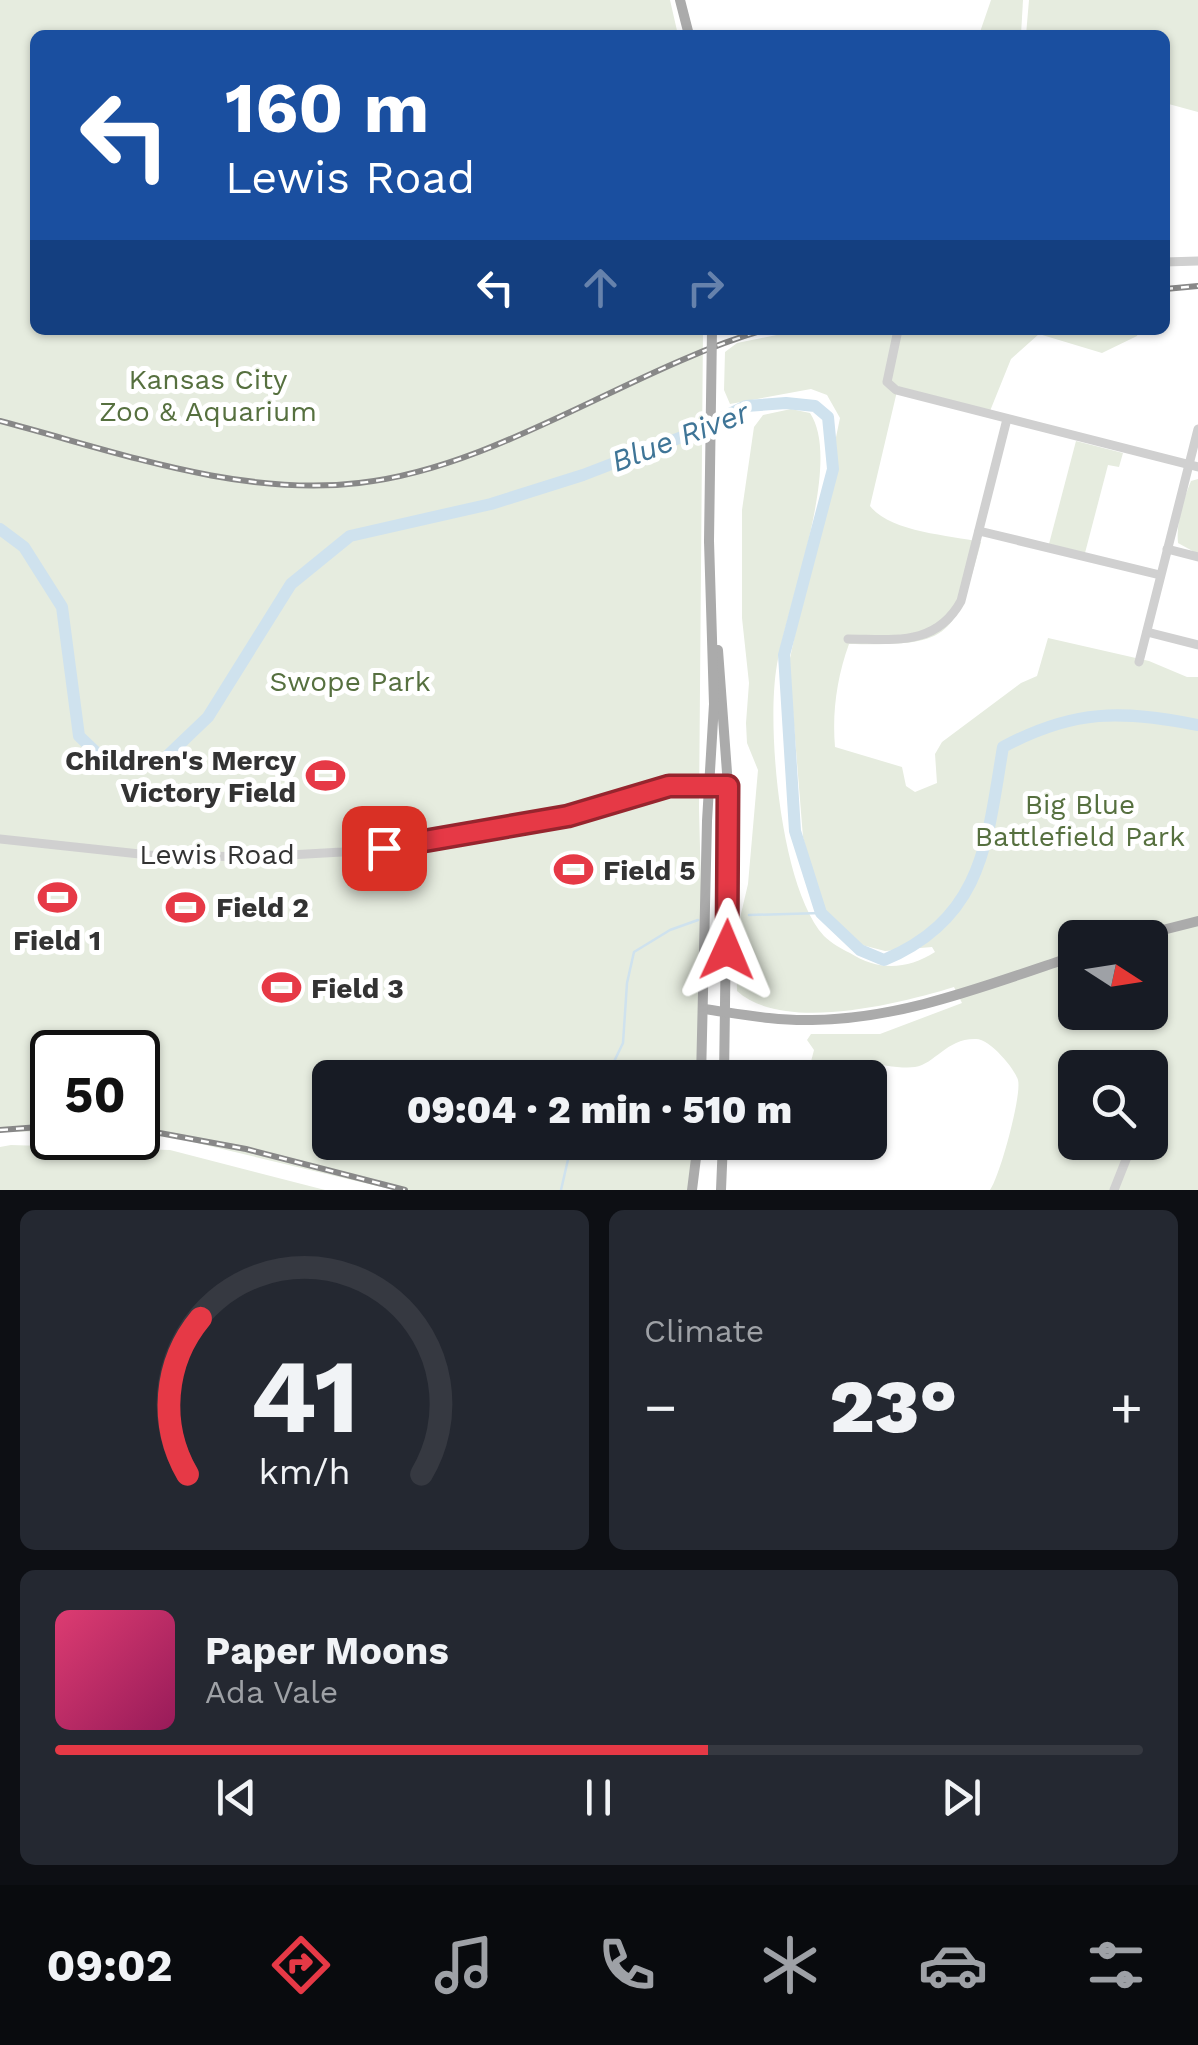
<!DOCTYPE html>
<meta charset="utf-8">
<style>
:root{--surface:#171b24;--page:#242831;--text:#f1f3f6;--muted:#9ea1a6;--line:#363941;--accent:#e63946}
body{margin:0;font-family:"Work Sans",sans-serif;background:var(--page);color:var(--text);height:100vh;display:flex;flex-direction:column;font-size:38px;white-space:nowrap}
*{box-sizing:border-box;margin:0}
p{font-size:32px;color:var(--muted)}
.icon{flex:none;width:55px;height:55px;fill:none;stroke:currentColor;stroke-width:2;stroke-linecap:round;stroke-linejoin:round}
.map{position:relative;height:1190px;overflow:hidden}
.side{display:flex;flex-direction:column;gap:20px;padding:20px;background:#0d0f14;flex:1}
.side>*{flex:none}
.top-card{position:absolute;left:30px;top:30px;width:1140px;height:305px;border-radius:15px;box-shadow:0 2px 8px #0004;background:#1a4fa0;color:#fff;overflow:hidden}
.needle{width:65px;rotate:102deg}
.tools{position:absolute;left:1058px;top:920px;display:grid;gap:20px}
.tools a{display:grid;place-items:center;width:110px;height:110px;border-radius:15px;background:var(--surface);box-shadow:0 2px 8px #0004;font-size:50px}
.speed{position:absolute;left:30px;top:1030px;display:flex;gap:20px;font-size:50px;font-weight:700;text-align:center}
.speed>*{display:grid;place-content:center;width:130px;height:130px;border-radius:50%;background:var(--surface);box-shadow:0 2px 8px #0004;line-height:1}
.speed .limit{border:5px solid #111;border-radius:15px;background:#fff;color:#111}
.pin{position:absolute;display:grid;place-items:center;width:85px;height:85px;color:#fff;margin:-42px;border-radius:20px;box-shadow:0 5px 15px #0006}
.me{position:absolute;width:110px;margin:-55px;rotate:1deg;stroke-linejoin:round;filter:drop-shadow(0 0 8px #0008)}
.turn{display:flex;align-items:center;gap:35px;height:210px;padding:0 30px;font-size:45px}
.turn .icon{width:130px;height:130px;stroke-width:2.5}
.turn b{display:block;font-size:70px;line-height:85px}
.lanes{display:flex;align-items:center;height:95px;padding:0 30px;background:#0003;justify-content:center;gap:50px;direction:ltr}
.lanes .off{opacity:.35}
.big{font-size:75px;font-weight:800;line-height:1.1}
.side .card{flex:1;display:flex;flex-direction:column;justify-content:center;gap:15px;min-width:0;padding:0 35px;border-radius:15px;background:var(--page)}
.side .dial{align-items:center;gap:0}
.dial svg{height:260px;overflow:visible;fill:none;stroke:var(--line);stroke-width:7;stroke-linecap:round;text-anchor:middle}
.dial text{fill:var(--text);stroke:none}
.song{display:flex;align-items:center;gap:30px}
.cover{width:120px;height:120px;border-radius:15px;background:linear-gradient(135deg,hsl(340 70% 55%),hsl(330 70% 35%))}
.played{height:10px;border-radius:5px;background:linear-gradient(90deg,var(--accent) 60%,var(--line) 60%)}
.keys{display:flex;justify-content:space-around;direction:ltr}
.heat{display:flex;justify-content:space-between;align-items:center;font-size:55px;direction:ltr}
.side .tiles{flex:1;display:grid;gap:20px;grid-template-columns:1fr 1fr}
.card:last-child{grid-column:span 2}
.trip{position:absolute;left:312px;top:1060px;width:575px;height:100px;border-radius:15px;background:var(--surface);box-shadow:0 2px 8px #0004;font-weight:800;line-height:100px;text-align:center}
.menu{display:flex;height:160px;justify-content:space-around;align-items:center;background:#090b0e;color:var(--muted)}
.menu .icon{width:70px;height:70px}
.menu .on{color:var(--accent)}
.menu b{font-size:45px;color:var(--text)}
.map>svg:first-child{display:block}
</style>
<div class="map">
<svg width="1198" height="1190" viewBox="0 0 1198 1190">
<rect width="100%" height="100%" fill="#fff"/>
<g fill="#e6ecdf" fill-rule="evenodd">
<path d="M0 0H670L678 35H35V330H703L699 808 704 1009 701 1077 330 1078V1142L698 1143 691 1190H394L138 1129V1052H52V1131L0 1132Z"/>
<path d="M991 0H1023L1021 35H979Z"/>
<path d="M1029 0H1198V112L1165 103V35H1026Z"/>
<path d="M801 330H1139L1137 336 1102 353 1039 334 1011 359 990 411 898 387 870 506C890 532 948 535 981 542 955 639 951 646 849 644 837 677 832 712 835 747L902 767 906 786 915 792 937 783 935 754 942 742 1021 683 1037 676 1048 638 1149 661 1187 677H1198V1190H990C1000 1176 1022 1095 1018 1080 1015 1069 990 1039 976 1039 947 1038 935 1064 915 1067 898 1069 879 1063 861 1064L852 1077H807L814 1050 807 1040 811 1034H880L962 1003 954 987C899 1004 783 1033 737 991L736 935 748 884 758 770 747 743 746 723 749 683 742 618V510L754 427 763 415 791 409 810 413C844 464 785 608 776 671 767 733 781 889 824 936 831 943 842 949 850 953 878 971 907 970 935 952L932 947 885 951 843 940 825 921 803 837 789 663 840 418 827 395 811 389 730 404 724 390 725 352 737 343ZM1075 938H1150V1012H1075ZM1075 1068H1150V1142H1075Z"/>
<path d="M1076 441 1123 453 1119 467 1108 465 1085 553 1049 544Z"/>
<path d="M1198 479V554L1178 543C1176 523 1183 500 1191 481Z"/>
<path d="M11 1145 170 1150 325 1190H0V1147Z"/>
</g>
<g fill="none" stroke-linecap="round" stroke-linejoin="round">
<g stroke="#cfe2ee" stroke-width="2.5">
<path d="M749 915 821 913"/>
<path d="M606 1078 623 1043 627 983 634 952 670 930 698 920"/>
<path d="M561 1190 572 1142"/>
</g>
<path stroke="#cfe2ee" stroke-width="12" d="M0 529 24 547 62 607 79 736 102 758 131 767 163 760 208 717 291 584 350 536 491 504 583 475 687 435 746 406 786 403 815 406 828 417 833 469 784 655 795 831 821 913 860 950 884 960C984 918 987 841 1003 747 1074 709 1121 710 1198 725"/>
<g stroke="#d0d0d0" stroke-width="9">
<path d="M1165 262 1198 261"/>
<path d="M898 330 887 382 896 390 1198 467"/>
<path d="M979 531 1160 575"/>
<path d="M1167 549 1198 557"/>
<path d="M1147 632 1198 645"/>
<path d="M848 639C893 639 936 647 961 601L1007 419"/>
<path d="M1139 662 1198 429"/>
<path d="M0 839 149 855 254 857 342 852 429 842 568 816 669 786H728"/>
<path d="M1114 1068 1120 1059 1130 1061 1136 1068"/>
<path d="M1114 1190 1133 1142"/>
</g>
<g stroke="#ababab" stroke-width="10">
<path d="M680 0 689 35"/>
<path d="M718 650 728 786 724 1078"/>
<path d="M1131 938 1198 921"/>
<path d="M704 1009C740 1014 776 1021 812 1020 904 1019 989 984 1075 956"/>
<path d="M701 1078 707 821 714 704 709 541"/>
<path d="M692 1190 698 1142"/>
<path d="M721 1190 723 1142"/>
</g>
<defs>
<g id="rail">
<path d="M1165 289 1198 286"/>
<path d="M0 421C115 451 238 497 359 483 497 468 629 369 764 330"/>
<path d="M138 1129 246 1149 405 1190"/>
<path d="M0 1130 52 1126"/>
</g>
</defs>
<use href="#rail" stroke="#888" stroke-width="6"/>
<use href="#rail" stroke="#fff" stroke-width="2.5" stroke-dasharray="8" stroke-linecap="butt"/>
<path stroke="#ababab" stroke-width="10" d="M709 541 712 330"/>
</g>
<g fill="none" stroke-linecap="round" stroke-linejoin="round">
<defs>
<path id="route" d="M384 848 568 816 669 786H728L727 950"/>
</defs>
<use href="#route" stroke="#96252e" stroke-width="25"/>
<use href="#route" stroke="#e63946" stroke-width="18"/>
</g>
<defs>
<symbol id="stadium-bare" viewBox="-9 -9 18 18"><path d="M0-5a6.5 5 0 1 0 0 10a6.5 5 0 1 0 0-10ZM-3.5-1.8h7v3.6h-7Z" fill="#e63946" stroke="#fff" stroke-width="2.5" paint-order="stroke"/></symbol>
</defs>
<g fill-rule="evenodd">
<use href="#stadium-bare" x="298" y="748" width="55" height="55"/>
<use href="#stadium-bare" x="546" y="842" width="55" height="55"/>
<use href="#stadium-bare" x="30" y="870" width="55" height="55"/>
<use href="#stadium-bare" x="158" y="880" width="55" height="55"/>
<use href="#stadium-bare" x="254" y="960" width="55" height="55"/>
</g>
<g text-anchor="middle" stroke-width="10" stroke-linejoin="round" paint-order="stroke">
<g font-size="28" fill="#56703f" stroke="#fff">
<text x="208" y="389">Kansas City<tspan x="208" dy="32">Zoo &amp; Aquarium</tspan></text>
<text x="350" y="691">Swope Park</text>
<text x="1080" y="814">Big Blue<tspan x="1080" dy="32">Battlefield Park</tspan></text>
</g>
<g font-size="28" font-weight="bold" fill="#333" stroke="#fff" text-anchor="start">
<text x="296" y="770" text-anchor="end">Children's Mercy<tspan x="296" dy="32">Victory Field</tspan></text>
<text x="603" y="880">Field 5</text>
<text x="216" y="917">Field 2</text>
<text x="57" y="950" text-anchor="middle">Field 1</text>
<text x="311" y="998">Field 3</text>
</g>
<g font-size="28" fill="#333" stroke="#fff">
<text x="217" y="864">Lewis Road</text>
</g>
<g font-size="30" font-style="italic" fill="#3f7597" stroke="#fff">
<text transform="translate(680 437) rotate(-21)" y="10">Blue River</text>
</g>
</g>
</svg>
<div class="tools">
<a><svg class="needle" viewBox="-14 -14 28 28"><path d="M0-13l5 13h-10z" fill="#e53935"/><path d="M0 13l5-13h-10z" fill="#9ea1a6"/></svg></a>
<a><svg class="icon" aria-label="search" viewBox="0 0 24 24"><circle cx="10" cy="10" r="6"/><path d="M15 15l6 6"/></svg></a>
</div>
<div class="speed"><div class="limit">50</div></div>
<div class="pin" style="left:384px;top:848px;background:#d93025"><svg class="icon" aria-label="arrive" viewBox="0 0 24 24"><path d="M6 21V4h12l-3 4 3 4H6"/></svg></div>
<svg class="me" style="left:727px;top:950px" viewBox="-20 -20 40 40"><path d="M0-17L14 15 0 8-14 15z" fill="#e63946" stroke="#fff" stroke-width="4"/></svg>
<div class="trip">09:04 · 2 min · 510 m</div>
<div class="top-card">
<div class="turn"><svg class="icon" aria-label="left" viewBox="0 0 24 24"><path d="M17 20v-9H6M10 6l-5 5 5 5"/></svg><div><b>160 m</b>Lewis Road</div></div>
<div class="lanes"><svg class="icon" aria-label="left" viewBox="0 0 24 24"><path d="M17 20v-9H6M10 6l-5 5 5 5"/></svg><svg class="icon off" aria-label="ahead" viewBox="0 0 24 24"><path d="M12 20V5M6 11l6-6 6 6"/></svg><svg class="icon off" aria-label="right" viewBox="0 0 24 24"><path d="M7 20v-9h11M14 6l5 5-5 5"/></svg></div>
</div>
</div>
<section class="side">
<div class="tiles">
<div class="card dial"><svg viewBox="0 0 100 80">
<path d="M14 69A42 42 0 1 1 86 69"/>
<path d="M14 69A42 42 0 0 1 18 21" stroke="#e63946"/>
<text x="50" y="56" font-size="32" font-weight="700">41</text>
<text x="50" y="72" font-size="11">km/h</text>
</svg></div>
<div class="card"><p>Climate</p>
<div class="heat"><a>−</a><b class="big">23°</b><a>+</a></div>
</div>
<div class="card">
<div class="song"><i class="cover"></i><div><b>Paper Moons</b><p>Ada Vale</p></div></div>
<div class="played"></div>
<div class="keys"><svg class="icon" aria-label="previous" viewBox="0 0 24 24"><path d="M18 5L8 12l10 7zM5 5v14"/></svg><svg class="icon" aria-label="pause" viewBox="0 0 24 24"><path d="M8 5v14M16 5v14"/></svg><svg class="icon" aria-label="next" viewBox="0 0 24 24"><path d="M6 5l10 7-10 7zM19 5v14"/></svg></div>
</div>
</div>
</section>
<nav class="menu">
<b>09:02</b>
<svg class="icon on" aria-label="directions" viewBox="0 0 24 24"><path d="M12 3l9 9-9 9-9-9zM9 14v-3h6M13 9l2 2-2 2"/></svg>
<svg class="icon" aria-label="music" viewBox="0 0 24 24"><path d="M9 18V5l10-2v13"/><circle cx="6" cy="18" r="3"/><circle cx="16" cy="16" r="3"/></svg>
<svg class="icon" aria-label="phone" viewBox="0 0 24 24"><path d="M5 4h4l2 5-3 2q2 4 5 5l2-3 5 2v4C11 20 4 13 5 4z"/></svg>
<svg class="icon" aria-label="climate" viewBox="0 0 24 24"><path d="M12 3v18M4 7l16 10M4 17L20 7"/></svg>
<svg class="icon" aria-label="car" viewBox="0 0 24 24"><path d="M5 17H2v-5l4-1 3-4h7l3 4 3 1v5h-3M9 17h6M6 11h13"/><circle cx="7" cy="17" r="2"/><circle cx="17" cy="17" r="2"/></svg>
<svg class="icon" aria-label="filters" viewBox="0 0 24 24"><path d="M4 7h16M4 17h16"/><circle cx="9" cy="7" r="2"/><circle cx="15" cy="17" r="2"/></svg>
</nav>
